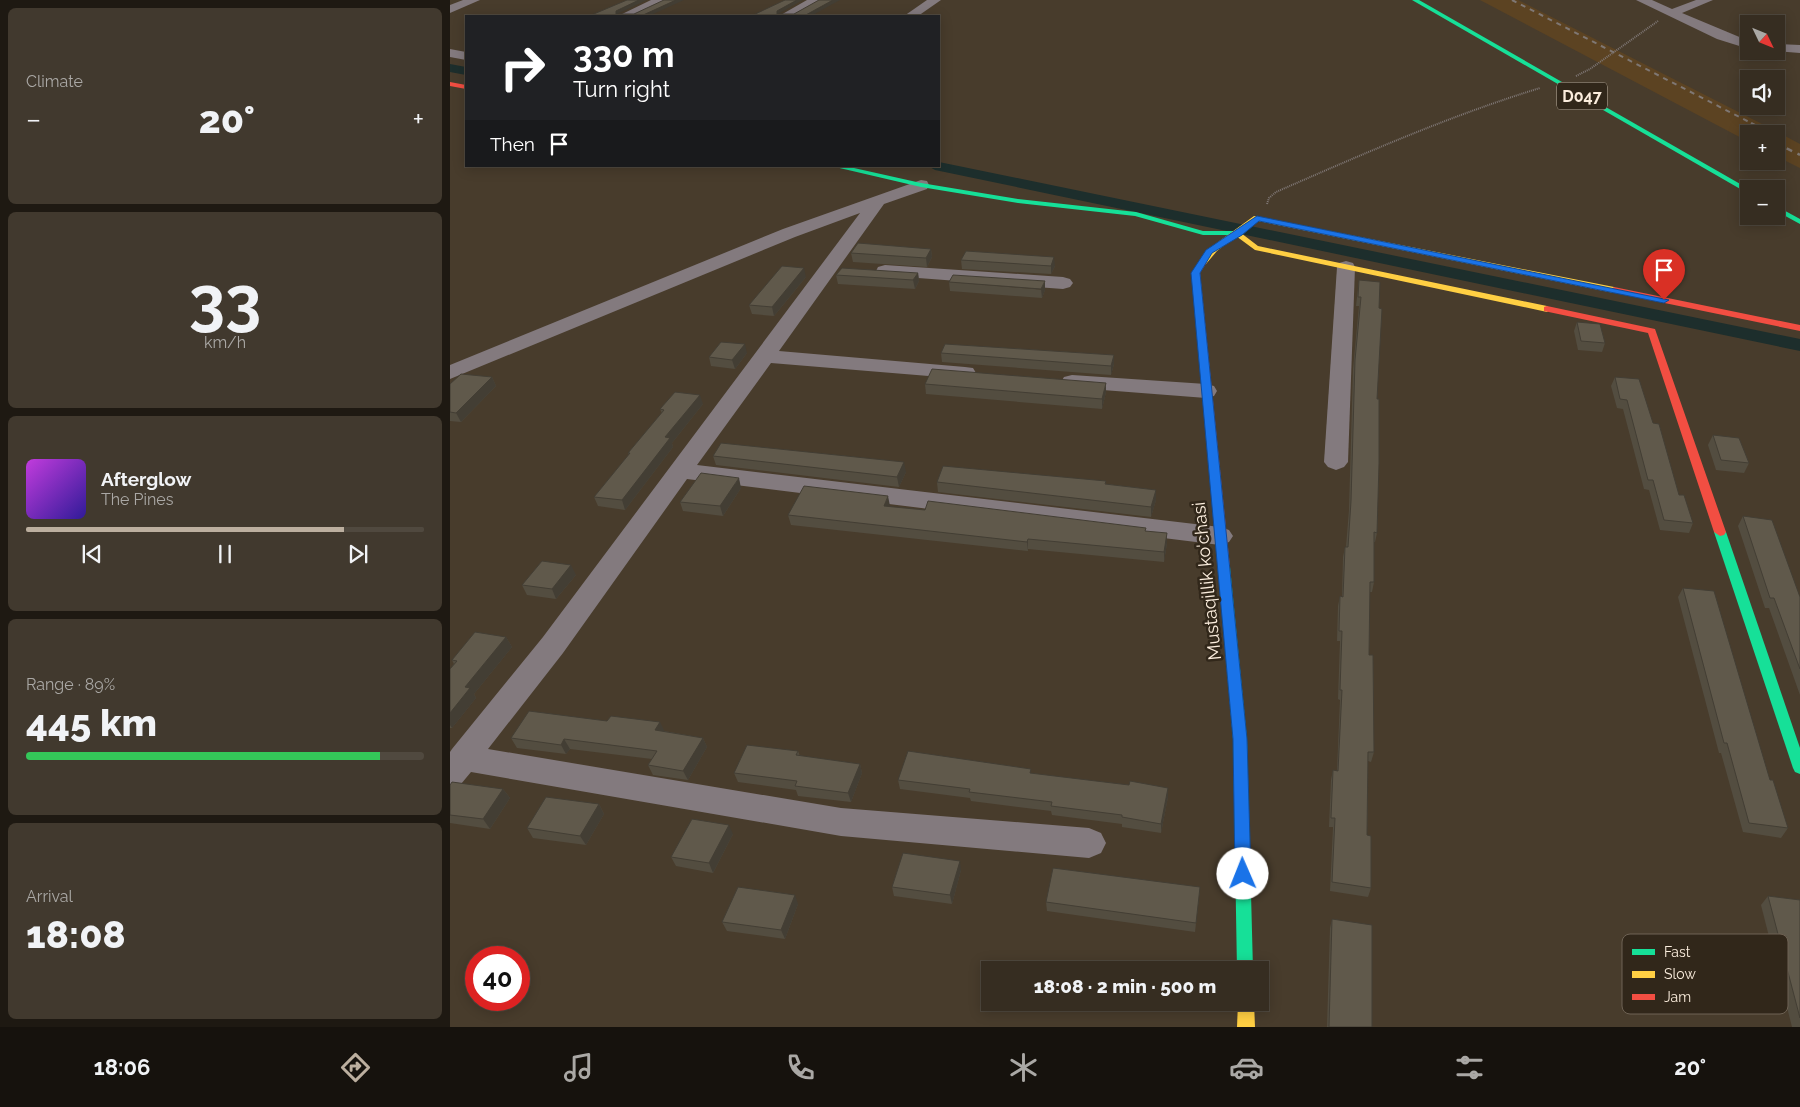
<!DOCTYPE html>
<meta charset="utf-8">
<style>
:root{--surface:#362d21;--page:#41392e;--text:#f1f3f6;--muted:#aaa8a5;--line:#50493f;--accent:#bcaf9f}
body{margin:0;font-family:Raleway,sans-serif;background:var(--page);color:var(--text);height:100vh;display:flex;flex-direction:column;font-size:19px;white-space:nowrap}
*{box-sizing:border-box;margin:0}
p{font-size:16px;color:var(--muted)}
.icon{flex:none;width:28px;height:28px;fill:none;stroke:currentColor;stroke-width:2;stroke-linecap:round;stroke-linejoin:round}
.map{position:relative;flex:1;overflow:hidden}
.drawer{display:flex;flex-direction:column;gap:8px;padding:8px;background:#1e1912;width:450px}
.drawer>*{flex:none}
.banner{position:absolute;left:15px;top:15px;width:475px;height:152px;border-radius:0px;box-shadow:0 2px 12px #0003,0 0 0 1px var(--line);background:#202124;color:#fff;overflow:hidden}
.needle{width:32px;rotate:133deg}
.buttons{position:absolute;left:1290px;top:15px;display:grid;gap:10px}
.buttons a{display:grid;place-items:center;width:45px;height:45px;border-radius:0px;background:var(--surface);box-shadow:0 2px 12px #0003,0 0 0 1px var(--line);font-size:25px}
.speed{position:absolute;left:15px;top:946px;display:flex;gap:10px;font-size:25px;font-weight:700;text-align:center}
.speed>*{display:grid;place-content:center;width:65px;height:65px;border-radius:50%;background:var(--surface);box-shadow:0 2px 12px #0003,0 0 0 1px var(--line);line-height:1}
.speed .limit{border:8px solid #d22;background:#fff;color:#111}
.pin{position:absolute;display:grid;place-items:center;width:42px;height:42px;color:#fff;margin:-51px -21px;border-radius:50% 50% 50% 0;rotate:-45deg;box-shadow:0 0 5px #0007}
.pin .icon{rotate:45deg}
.me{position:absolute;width:55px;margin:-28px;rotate:359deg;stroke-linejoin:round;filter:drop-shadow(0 0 4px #0008)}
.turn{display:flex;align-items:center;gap:18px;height:105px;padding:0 25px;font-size:22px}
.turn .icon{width:65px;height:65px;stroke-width:2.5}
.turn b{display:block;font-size:35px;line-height:42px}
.then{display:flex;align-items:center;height:48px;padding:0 25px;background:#0003;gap:10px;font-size:19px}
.big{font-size:38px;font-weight:800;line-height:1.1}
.drawer .tile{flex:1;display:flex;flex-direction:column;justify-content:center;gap:8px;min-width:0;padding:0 18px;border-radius:8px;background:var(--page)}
.drawer .dial{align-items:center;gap:0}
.dial b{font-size:65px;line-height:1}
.song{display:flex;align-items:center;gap:15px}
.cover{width:60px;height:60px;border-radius:8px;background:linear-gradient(135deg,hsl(290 70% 55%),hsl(250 70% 35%))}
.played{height:5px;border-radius:2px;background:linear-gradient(90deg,var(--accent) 80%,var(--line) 80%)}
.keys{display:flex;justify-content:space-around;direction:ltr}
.heat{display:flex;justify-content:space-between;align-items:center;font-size:28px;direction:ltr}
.charge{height:8px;border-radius:4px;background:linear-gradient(90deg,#34c759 89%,var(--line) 0)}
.trip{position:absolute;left:531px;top:961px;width:288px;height:50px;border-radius:0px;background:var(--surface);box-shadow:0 2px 12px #0003,0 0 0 1px var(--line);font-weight:800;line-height:50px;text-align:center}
.menu{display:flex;height:80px;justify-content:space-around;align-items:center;background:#16120d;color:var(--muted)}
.menu .icon{width:35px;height:35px}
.menu .active{color:var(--accent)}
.menu b{font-size:22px;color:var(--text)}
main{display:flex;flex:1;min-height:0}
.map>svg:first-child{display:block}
</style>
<main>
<section class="drawer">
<div class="tile"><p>Climate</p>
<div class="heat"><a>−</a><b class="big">20°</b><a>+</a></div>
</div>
<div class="tile dial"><b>33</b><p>km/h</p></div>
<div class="tile">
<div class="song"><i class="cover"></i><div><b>Afterglow</b><p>The Pines</p></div></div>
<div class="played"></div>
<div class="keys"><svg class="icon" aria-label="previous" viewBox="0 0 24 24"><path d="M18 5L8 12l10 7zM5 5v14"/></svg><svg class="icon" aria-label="pause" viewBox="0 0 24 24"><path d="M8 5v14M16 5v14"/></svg><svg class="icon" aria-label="next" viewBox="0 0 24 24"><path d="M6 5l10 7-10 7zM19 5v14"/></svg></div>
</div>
<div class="tile"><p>Range · 89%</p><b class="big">445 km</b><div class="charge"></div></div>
<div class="tile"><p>Arrival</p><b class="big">18:08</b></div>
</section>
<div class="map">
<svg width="1350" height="1027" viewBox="0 0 1350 1027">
<rect width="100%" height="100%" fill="#483c2c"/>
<path fill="#5c4322" d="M1030 0H1068L1316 126 1350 144V168L1326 156V134H1299V142Z"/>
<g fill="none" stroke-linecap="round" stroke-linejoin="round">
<g fill="#1d2e2c" fill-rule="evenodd">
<path d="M0 64 16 67V75L0 72Z"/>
<path d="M489 162 1350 339V351L485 170 478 166H489Z"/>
</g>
<g stroke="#7f7775" stroke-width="2" stroke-dasharray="1 1" stroke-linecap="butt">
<path d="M1126 76 1140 69 1208 21"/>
<path d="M817 204 819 198 826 192C913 154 999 116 1090 88"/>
</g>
<g fill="#837a7e" fill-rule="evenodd">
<path d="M13 0H30L0 13V5Z"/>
<path d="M201 0H217L184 16H168Z"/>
<path d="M357 0H372L344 16H329Z"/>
<path d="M477 0H491L468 16H454Z"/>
<path d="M1186 0H1202L1222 9 1246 0H1263L1232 13 1299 41V49L1267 39Z"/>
<path d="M1326 44 1350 45V53L1323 51H1326Z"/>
<path d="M0 49 16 52V60L0 57Z"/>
<path d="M471 180 477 181 479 185 477 189 434 204 329 351 515 367 523 368 526 373 523 378 515 379 321 363 247 465 770 527 779 530 783 536 779 542 770 545 237 479 113 653 38 749 391 808 639 828 651 833 656 843 651 853 639 858 391 836 21 772 11 784 0 788V752L2 749 93 637 410 213 345 237 0 379V365L333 229Z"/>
<path d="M896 261 903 263 905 267 898 462 894 467 886 470 878 467 874 462 887 267 889 263Z"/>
<path d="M435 265 613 277 620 279 623 283 620 287 613 289 428 275 426 271 428 267Z"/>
<path d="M622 375 756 384 764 386 767 391 764 396 756 398 614 387 611 382 614 377Z"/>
</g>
<g fill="#16e098" fill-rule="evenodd">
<path d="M962 0H969L1299 189V194Z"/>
<path d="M381 166H395L471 183 568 199 686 212 753 231H787L791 233 787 235H753L685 216 568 203 471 187Z"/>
<path d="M1326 206 1350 219V224L1326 211Z"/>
<path d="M1270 528 1276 532 1350 748V774L1345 772 1343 768 1264 532Z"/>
<path d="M774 563 778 564 780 567 797 739 803 970H787L783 739 768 567 770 564Z"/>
</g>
<g fill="#ffcf43" fill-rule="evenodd">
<path d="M804 216 1164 287 1168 290 1164 293 808 221 791 233 808 246 1097 306 1101 309 1097 312 805 250 786 236 767 251 756 264H750L749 262 768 242Z"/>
<path d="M788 1002H804L805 1027H787Z"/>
</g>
<g fill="#f24e42" fill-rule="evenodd">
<path d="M0 82 16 85V89L0 86Z"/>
<path d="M753 259 757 262 750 273 780 567 778 570H770L768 567 742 273 750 260Z"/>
<path d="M1164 287 1350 325V331L1161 292 1160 290Z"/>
<path d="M1097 306 1205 329 1276 532 1274 535 1270 536 1264 532 1198 333 1094 311V307Z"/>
</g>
<path stroke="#7f7773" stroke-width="2" stroke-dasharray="5 5" stroke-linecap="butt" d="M1062 0 1303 124"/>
<g stroke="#7f7773" stroke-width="2.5" stroke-dasharray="6 6" stroke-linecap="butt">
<path d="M1301 123 1322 134"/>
<path d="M1326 143 1350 155"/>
</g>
</g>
<g fill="#534d40">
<path d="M481 249 482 257 477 267 403 262 401 253Z"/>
<path d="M511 260 605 266 601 274 512 269Z"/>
<path d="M468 273 469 281 465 289 388 284 386 275Z"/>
<path d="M356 277 324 316 302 314 299 305Z"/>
<path d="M909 280 927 399V533L925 542H924V582L922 592H920L919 655 924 752 921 762 918 761 917 835 921 888 918 897 880 891 883 827H879L881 780 883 770 887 771 890 700 888 699 890 641H887L888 606 890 596H892L893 557 895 547H896L899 510 903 369 909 306H906Z"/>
<path d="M499 282 595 290 592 298 500 291Z"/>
<path d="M1127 322 1155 343 1152 352 1128 350 1124 331Z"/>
<path d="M297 353 285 369 261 366 259 357Z"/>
<path d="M491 353 664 355V364L661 375 492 362Z"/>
<path d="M42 377 46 386 11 422 0 421V384Z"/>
<path d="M1165 377 1203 423 1229 495 1243 523 1239 533 1210 530 1199 490 1194 489 1173 409 1167 408 1161 386Z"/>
<path d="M475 384 656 392 652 409 476 394Z"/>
<path d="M253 404 222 443 223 447 175 510 148 506 144 497 179 455 178 453 212 413 210 409Z"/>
<path d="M1263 435 1299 463 1294 473 1266 470 1258 445Z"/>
<path d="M263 456 456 472 449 487 266 465Z"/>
<path d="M656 481V484L706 490V500L701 517 488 492 487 482Z"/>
<path d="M291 488 273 516 233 511 230 502Z"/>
<path d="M440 506V507L696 531 717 543 714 562 578 549V551L341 525 338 515Z"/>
<path d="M1293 516 1350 597V695L1319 608H1315L1288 526Z"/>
<path d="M126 575 106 599 77 595 72 585Z"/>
<path d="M1233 588 1320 780 1338 828 1331 838 1293 832 1271 753H1269L1228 597Z"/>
<path d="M56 637 62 647 24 694 26 698 2 728H0V669L4 664 2 660Z"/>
<path d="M214 731 253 738 257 747 238 780 203 775 198 765 202 759 120 749 116 754 67 748 61 738Z"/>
<path d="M348 751 350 756 410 764 412 773 401 802 348 796 346 790 288 782 284 773Z"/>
<path d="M581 773 718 797 711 833 672 827V824L602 815 601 811 521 801 520 798 450 789 448 780Z"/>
<path d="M0 785 53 789 60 798 40 829 0 823Z"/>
<path d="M149 804 154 814 136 845 83 838 77 828Z"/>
<path d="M283 834 263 873 226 866 221 857Z"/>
<path d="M511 870 502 904 444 896 442 887Z"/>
<path d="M750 887 745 932 597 911 596 902Z"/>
<path d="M1318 896 1350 900V1027H1342L1311 905Z"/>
<path d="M348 904 335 939 277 931 272 922Z"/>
<path d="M882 919 922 1027H877L880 928Z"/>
</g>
<g fill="#433e34">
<path d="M189 0H197L167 14H166V11Z"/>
<path d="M226 0H234L199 16H191Z"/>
<path d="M347 0H353L328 14H327V11Z"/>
<path d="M383 0H390L361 16H354Z"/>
<path d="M481 249 482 257 477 267 476 258Z"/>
<path d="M604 257 605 266 601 274V266Z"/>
<path d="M354 268 356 277 324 316 322 307Z"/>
<path d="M468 273 469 281 465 289 463 280Z"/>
<path d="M595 281V290L592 298 591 289Z"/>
<path d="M295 344 297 353 285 369 282 360Z"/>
<path d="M664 355V364L661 375V366Z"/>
<path d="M42 377 46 386 11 422 6 413Z"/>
<path d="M656 383V392L652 409V399Z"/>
<path d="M250 395 253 404 222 443 223 447 175 510 172 500 215 437Z"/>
<path d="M454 462 456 472 449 487 447 477Z"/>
<path d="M289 478 291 488 273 516 270 506Z"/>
<path d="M706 490V500L701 517V507Z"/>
<path d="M438 496 440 506 435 516 434 506Z"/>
<path d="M717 533V543L714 562V552Z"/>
<path d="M578 539V551L577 542Z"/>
<path d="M121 565 126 575 106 599 102 589Z"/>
<path d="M56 637 62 647 24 694 26 698 2 728 0 725V713L15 687Z"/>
<path d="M210 722 215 732 205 730Z"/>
<path d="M253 738 257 747 238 780 233 771Z"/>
<path d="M114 739 120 749 116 754 111 745Z"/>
<path d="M410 764 412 773 401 802 398 793Z"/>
<path d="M718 788V797L711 833V824Z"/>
<path d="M53 789 60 798 40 829 33 819Z"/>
<path d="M149 804 154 814 136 845 130 836Z"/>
<path d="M279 825 283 834 263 873 259 863Z"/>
<path d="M510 861 511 870 502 904 500 895Z"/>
<path d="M345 895 348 904 335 939 331 930Z"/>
</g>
<g fill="#60594b" stroke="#433e34">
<path d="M177 0H189L166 11V14H184L214 0H226L191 16H139Z"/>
<path d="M335 0H347L327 11V14H344L369 0H383L354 16H301Z"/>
<path d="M408 243 481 249 476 258 401 253Z"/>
<path d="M516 251 604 257 601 266 511 260Z"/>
<path d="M332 266 354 268 322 307 299 305Z"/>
<path d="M392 268 468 273 463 280 386 275Z"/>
<path d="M503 275 595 281 591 289 499 282Z"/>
<path d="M909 280 930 282 929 308 932 309 927 399H929V464L927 533 924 532V582H920L919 655H923L924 752H918L917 835 921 836V888L882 882 885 818H881L883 770 888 771 892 690H890L892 631H889L890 596 893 597 895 547H898L901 501 905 360 911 297H908Z"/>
<path d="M1127 322 1150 324 1155 343 1131 341Z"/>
<path d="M271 342 295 344 282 360 259 357Z"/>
<path d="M495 344 664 355 661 366 491 353Z"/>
<path d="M482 369 656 383 652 399 475 384Z"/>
<path d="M11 374 42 377 6 413 0 412V384Z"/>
<path d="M1165 377 1189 379 1203 423 1209 424 1229 495H1234L1243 523 1214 520 1203 480H1198L1177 400 1170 399Z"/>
<path d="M225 392 250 395 215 437 220 438 172 500 144 497 180 453H178L214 410 210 409Z"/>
<path d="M1263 435 1289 438 1299 463 1271 460Z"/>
<path d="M271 443 454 462 447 477 263 456Z"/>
<path d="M493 466 656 481 655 484 706 490 701 507 487 482Z"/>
<path d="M251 473 289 478 270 506 230 502Z"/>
<path d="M354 486 438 496 434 506 475 510 478 501 696 528 695 531 717 533 714 552 578 539 577 542 338 515Z"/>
<path d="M1293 516 1322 520 1350 597V669L1324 598H1320Z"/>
<path d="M92 561 121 565 102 589 72 585Z"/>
<path d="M1233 588 1264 591 1320 780H1323L1338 828 1299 823 1277 743H1274Z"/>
<path d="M25 632 56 637 15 687 20 688 0 713V669L7 661 2 660Z"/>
<path d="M79 711 157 721 161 716 210 722 205 730 253 738 233 771 198 765 207 751 114 739 111 745 61 738Z"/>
<path d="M297 745 348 751 346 755 410 764 398 793 345 786 347 781 284 773Z"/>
<path d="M458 751 581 769 580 773 679 785 680 781 718 788 711 824 672 817V815L601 806 602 802 519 792 520 789 448 780Z"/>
<path d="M2 782 53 789 33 819 0 815V785Z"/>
<path d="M96 797 149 804 130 836 77 828Z"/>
<path d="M242 819 279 825 259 863 221 857Z"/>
<path d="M453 853 510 861 500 895 442 887Z"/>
<path d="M603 868 750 887 746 923 596 902Z"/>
<path d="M288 887 345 895 331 930 272 922Z"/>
<path d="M1318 896 1350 900V1018Z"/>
<path d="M882 919 922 925V1027H879Z"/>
</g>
<path fill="#1a73e8" stroke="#114b97" d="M807 216 1219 300 1214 303 809 221 792 235 762 253 750 273 797 739 801 874 799 879 793 881 788 879 785 874 783 739 741 273 756 250Z"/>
<g text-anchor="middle" stroke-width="5" stroke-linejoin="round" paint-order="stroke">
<rect fill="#31271a" stroke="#beb2a2" stroke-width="1" x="1107" y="82.5" width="50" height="27" rx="4"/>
<g font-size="16" font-weight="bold" fill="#fbeddd">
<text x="1132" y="102">D047</text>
</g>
<g font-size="18" fill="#fbeddd" stroke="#31271a">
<text transform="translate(757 581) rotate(-96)" y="6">Mustaqillik ko'chasi</text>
</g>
</g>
<rect x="1172" y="934" width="166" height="80" rx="8" fill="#31271a" stroke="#6e6254" stroke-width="1"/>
<rect x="1182" y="949" width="23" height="6" fill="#16e098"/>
<rect x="1182" y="971" width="23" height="7" fill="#ffcf43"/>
<rect x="1182" y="994" width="23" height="6" fill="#f24e42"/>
<g font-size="14" fill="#fbeddd">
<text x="1214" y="957">Fast</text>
<text x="1214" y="979">Slow</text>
<text x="1214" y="1002">Jam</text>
</g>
</svg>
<div class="buttons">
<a><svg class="needle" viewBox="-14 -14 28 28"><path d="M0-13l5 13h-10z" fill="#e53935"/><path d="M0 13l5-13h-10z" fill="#aaa8a5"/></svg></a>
<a><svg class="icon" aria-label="sound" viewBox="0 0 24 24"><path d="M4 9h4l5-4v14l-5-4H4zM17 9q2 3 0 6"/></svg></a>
<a>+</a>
<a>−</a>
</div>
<div class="speed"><div class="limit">40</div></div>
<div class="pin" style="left:1214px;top:300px;background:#d93025"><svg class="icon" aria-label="arrive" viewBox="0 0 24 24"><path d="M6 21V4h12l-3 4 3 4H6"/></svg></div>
<svg class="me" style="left:793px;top:874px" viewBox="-20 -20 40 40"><circle r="19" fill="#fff"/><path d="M0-13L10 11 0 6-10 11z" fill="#1a73e8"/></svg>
<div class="trip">18:08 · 2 min · 500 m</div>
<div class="banner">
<div class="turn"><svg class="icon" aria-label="right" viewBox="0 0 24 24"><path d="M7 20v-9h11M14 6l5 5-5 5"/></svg><div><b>330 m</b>Turn right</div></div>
<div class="then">Then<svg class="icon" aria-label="arrive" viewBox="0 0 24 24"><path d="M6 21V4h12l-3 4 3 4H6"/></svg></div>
</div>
</div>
</main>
<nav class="menu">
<b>18:06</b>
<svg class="icon active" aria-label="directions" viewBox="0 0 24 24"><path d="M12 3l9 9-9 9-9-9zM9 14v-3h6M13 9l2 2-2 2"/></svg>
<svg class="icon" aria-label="music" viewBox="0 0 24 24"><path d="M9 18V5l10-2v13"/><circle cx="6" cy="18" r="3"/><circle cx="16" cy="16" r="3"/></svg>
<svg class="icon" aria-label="phone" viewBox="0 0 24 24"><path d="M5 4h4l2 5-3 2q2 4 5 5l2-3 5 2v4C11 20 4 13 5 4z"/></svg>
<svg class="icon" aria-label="climate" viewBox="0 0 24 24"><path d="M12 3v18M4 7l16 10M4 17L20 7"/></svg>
<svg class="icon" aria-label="car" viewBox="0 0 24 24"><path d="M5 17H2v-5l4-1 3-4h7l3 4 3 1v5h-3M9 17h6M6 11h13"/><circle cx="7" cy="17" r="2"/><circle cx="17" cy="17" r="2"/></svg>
<svg class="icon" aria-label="filters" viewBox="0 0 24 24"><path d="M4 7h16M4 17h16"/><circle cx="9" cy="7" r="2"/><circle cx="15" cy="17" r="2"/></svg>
<b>20°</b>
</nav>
